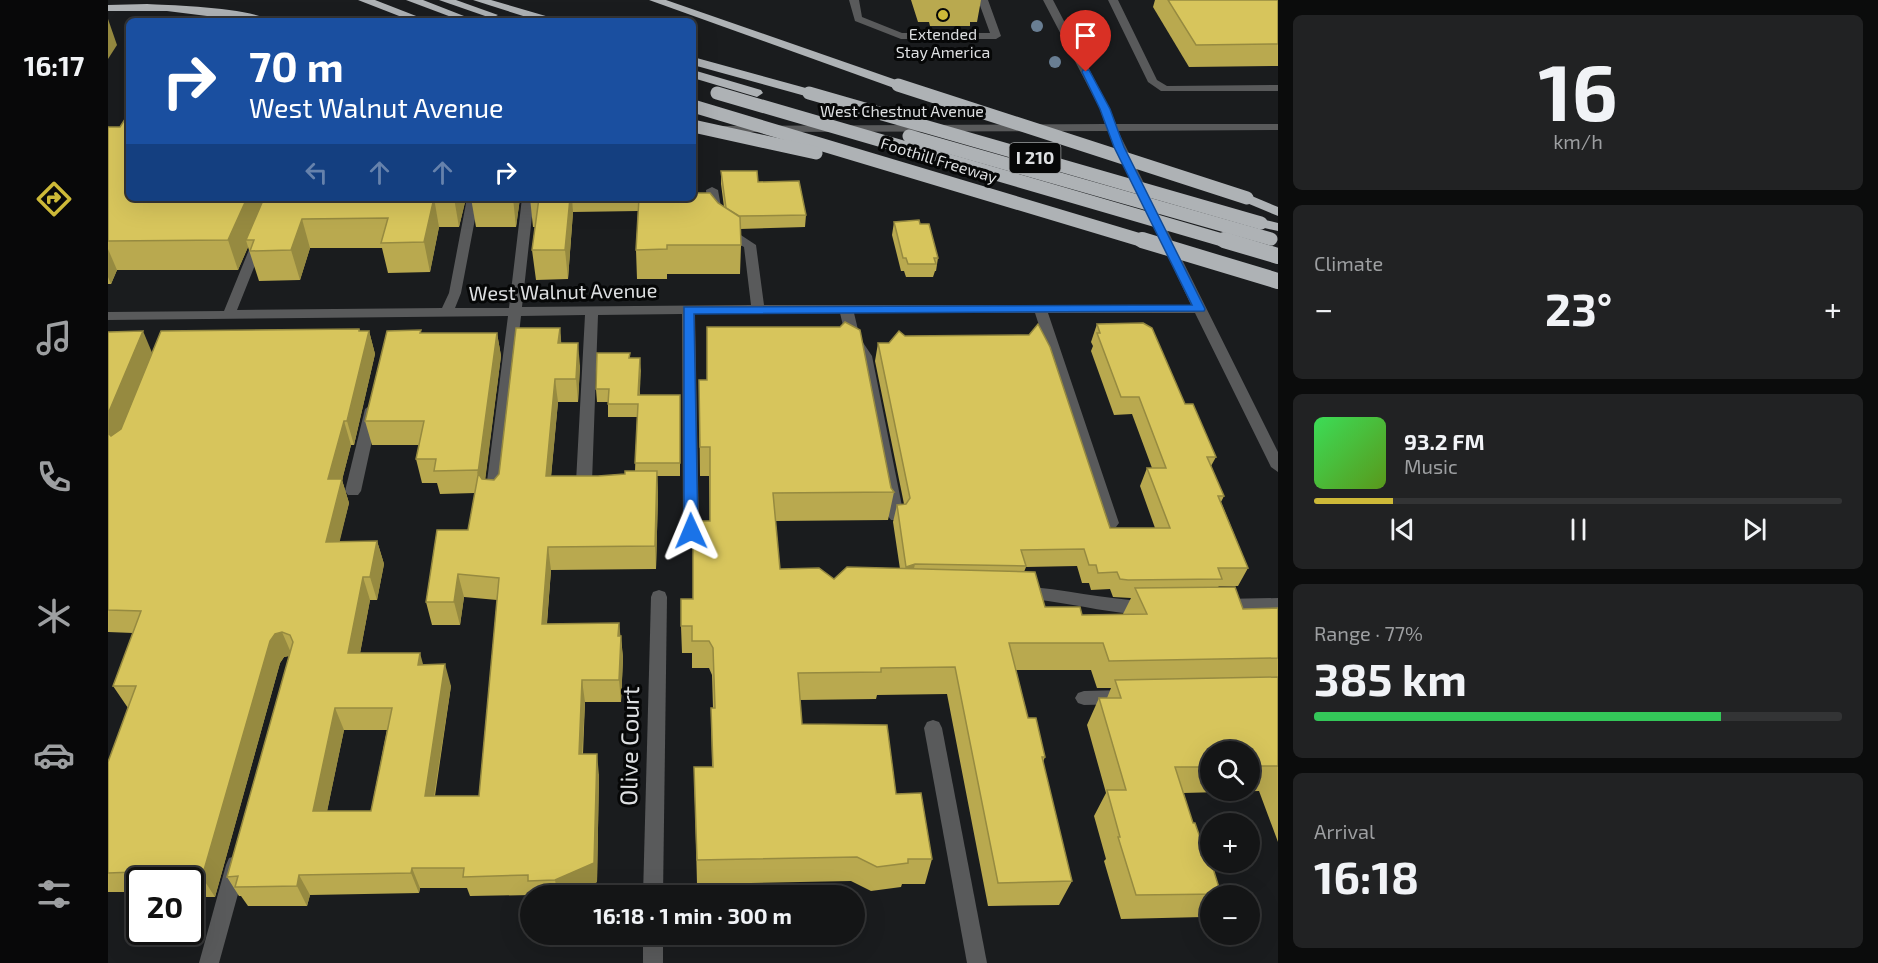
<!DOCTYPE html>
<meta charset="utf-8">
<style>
:root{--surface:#141516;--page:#212223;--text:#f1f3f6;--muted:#9d9fa1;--line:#333435;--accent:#cdb938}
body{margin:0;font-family:"Exo 2",sans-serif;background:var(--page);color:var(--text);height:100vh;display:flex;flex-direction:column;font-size:22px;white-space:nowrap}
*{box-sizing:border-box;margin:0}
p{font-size:20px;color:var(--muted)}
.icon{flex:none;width:33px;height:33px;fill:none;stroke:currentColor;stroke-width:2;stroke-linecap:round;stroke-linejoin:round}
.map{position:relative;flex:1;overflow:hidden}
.side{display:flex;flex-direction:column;gap:15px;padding:15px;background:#0b0c0c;width:600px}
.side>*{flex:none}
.hud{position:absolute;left:18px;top:18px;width:570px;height:183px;border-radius:9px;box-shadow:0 6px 24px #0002,0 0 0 2px var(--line);background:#1a4fa0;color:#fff;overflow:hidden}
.fabs{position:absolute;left:1092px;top:741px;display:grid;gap:12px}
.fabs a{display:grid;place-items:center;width:60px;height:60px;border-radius:50%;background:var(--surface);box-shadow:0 6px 24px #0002,0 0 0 2px var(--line);font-size:30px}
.speed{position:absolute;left:18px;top:867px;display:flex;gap:12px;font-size:30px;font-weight:700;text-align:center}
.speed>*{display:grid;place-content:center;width:78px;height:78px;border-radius:50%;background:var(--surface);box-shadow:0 6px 24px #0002,0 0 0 2px var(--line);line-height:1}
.speed .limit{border:3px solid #111;border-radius:9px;background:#fff;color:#111}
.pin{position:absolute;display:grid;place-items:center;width:51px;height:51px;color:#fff;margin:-62px -26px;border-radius:50% 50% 50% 0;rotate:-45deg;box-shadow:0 0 6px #0007}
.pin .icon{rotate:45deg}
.me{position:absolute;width:66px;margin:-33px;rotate:359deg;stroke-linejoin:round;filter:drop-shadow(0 0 4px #0008)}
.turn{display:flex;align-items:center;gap:21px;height:126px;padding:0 24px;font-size:27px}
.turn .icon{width:78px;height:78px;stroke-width:2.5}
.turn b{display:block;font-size:42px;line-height:51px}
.lanes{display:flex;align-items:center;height:57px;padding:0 24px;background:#0003;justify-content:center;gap:30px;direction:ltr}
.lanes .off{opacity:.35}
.big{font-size:45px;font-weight:700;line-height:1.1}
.side .card{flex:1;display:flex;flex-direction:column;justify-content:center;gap:9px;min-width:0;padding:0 21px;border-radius:9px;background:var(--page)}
.side .dial{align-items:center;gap:0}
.dial b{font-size:78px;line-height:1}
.song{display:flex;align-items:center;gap:18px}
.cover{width:72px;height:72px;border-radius:9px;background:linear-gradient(135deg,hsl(130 70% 55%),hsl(90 70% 35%))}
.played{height:6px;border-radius:3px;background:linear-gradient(90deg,var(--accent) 15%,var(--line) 15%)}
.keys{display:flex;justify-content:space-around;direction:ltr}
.heat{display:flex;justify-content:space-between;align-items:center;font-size:33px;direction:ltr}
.charge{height:9px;border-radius:4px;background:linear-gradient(90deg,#34c759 77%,var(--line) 0)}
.trip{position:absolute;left:412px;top:885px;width:345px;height:60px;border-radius:30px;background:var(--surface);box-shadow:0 6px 24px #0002,0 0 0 2px var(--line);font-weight:700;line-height:60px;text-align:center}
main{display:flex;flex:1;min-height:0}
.dock{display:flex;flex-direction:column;width:108px;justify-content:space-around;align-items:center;background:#080809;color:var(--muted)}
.dock .icon{width:42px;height:42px}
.dock .current{color:var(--accent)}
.dock b{font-size:27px;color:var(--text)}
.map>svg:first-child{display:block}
</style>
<main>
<nav class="dock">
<b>16:17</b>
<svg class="icon current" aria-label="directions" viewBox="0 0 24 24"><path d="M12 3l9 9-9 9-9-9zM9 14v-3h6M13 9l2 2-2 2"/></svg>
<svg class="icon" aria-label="music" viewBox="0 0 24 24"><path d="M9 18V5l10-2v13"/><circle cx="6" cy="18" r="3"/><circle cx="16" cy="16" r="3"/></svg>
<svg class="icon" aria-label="phone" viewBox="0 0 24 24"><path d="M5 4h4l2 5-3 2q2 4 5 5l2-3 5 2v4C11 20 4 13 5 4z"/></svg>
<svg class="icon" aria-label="climate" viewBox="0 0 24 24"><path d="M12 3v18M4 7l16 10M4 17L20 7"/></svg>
<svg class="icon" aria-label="car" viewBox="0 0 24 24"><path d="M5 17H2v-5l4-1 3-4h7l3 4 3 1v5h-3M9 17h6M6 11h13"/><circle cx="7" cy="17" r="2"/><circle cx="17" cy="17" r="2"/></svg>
<svg class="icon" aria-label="filters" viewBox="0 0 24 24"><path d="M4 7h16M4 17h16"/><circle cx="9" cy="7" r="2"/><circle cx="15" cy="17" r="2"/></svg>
</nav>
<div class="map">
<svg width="1170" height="963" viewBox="0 0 1170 963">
<rect width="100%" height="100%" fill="#1a1c1e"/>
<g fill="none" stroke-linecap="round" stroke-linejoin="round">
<g fill="#595a5b" fill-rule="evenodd">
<path d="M741 0H751L754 17 794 33H882L870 0H880L893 36 888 39H793L747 21Z"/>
<path d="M935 0H945L1002 109 1008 124H1170V130L1010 131 1170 452V472L1163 467 1087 313H940L1011 523 1008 527H998L995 523 927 313H746L752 338 764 356 796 516 793 520H783L780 516 750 356 738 338 732 313 587 314 591 531 589 535H577L575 531 574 314 490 315 484 482 481 486H471L468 482 477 315 413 316 393 497 390 501H380L377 497 400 316 0 320V312L116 311 145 240 151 236 157 240 129 310 334 308 341 293 359 198H371L353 293 347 308H401L414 198H426L414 307 643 305 636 247C604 227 601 230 598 190L604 187 610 190 616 224 648 245 656 305H1083L1000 131 609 132 604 129 609 126 997 124 992 109Z"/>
<path d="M1000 0H1010L1049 80 1059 86 1170 85V91H1053L1040 82Z"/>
<path d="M264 404 271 409 253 491 250 495H240L237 491 257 409Z"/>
<path d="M913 586C955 589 996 599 1038 601L1044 603 1046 608 1044 613 1038 615C1004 613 974 606 940 601 929 599 918 600 907 597L905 592 907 587Z"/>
<path d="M551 590 557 592 559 597 555 896H535L543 597 545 592Z"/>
<path d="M1170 598V612L1113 613 1107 611 1105 606 1107 601 1113 599Z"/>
<path d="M1017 690 1023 692 1026 697 1023 702 1017 704 976 705 970 703 967 698 970 693 976 691Z"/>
<path d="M825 720 831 722 834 728 879 963H859L816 728 819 722Z"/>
<path d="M128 856 135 858 138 865 111 963H91L118 865 121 858Z"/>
<rect x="535" y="934" width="20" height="29"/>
</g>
<g fill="#aeb2b5" fill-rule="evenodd">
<path d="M250 0H267L321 21H304Z"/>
<path d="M298 0H315L356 16 350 19 346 18Z"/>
<path d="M331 0H348L390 15 384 18 380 17Z"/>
<path d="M365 0H383L448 19 450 21H431Z"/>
<path d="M541 0H558L794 82 796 85 794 88H786Z"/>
<path d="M39 4C63 5 146 8 162 21H139L59 11H0V5Z"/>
<path d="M585 57 705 90 707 93 701 97 585 65Z"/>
<path d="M585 70 653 90 655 93 649 97 585 78Z"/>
<path d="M1139 194 1170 207V216L1134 201 1132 198 1134 195Z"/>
<path d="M1153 219 1170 223V231L1148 226 1146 223Z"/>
</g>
<g stroke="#aeb2b5" stroke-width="13">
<path d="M790 85 1139 198"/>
<path d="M609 93 1121 242"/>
<path d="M701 93 1153 223"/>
<path d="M585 106 1039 242"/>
<path d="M585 126 708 153"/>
<path d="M801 136 1163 239"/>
</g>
<g stroke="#aeb2b5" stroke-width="16">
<path d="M1034 240 1170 281"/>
<path d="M1116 240 1170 256"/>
</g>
</g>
<g fill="#697e93">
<circle cx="929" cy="26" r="6"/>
<circle cx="947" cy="62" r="6"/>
</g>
<g fill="#b9a94f" fill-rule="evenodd">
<path d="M803 0H873L869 22H862V26H822L821 22H810Z"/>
<path d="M1047 0H1170V66L1081 67 1045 7Z"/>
<path d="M0 127 21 198H358L351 227H331L322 272 280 273 274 248H202L192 280 151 281 140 247 130 270H9L3 284H0Z"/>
<path d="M613 171 650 182 698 215 697 227 632 229 633 245 632 274H559V279H529L528 250 530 211 465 212 460 279 428 280 424 250 427 227H425L422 198H585L610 203 616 207 613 184Z"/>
<path d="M363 198H412L408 227H368Z"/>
<path d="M786 222 812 224 830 258 828 271H827L825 277H798L796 271H793L784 235Z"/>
<path d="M989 324 1077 404 1108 457 1103 466 1116 496 1113 502 1140 568 1130 586H1111L1110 587 1135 609 1170 608V842L1151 791 1075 793 1085 823 1113 894 1111 896H1102V907L1095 917 1013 919 996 861 998 859 986 816 998 793 979 725 991 698H999L1003 688H989L983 670H908L920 718 937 757 935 762 964 881 951 905 880 906 839 694 769 695 768 699 692 700 694 724 788 794 824 859 817 884H794L793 887 763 891 743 881 589 884 586 767H604L603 708H605L604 675 601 668H584V653H574L573 626 585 599 602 521 601 476H592L591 380 783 488 786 492 780 520 667 521 672 569 726 579 792 569 785 522 789 505 796 504 767 361 770 343 1002 528H1047L1032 486 1039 468H1044L1024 414 1006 415 983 351 985 346 983 342ZM969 566 974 583H981L983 590 1002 589 1005 597 1023 598 1015 614 974 615 937 607 916 572 918 567ZM1102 752H1142V790H1102Z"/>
<path d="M452 328 453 343 472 366 470 402H450L443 476H490L517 474 527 471 529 417H500V402H489L488 389 522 358H532V395H572V476H549L550 495 548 569 443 570 439 624 511 623 512 636H513L515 658 513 702H477L475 754 491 775 489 882 460 896H423V895L362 896 359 888H312L311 893 202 895 199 906H140L133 896H131L119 877 181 656 176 657 172 663 107 897H82V880H32V901L24 892H0V762L20 708 5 686 25 633 0 632V332L44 353 251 329 252 331H261L267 354 246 445H243L234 480 241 503 231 542 269 541 276 564 269 600H262L252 653 316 665 343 686 327 796H371L389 600 356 597 352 625H324L318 602 360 530 367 493 332 494 329 483H314L308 459 311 445H264L257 421 313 330V333H389L393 356 377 479 386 480 391 474ZM236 730H279L263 811H219Z"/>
</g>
<g fill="#968a40">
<path d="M0 19 9 45 0 59Z"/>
<path d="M139 198H161L138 240 140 247 130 270 120 240Z"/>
<path d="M326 198 331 227 322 272 316 242Z"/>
<path d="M346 198H358L351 227Z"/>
<path d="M405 198H412L408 227Z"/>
<path d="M462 198H464L465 212 460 279 457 250Z"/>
<path d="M194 219 202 248 192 280 183 250Z"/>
<path d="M0 249 9 270 3 284 0 277Z"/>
<path d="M452 328 454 351 450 343Z"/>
<path d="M251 329 257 349 261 331 267 354 246 445 239 421Z"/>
<path d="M35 331 45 355 6 451 0 439V414Z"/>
<path d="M389 333 393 356 375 497 370 473Z"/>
<path d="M470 343 472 366 470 402 468 379Z"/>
<path d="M532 358 533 371 531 408 530 395Z"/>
<path d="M447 379 450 402 441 499 438 476Z"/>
<path d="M236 421 243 445 234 480 241 503 226 565 218 542 220 479Z"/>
<path d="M549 471 550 495 548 569 547 546Z"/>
<path d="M269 541 276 564 269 600 262 577Z"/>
<path d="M440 547 443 570 437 646 434 624Z"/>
<path d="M807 564 803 582 795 584 798 567Z"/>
<path d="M350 574 356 597 352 625 346 602Z"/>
<path d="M255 577 262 600 248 675 240 653Z"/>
<path d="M511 623 515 658 513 702 511 680 510 636Z"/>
<path d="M174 632 184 655 176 657 172 663 107 897 94 877 162 641 167 634Z"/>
<path d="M312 653 318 675 310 665Z"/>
<path d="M337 664 343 686 323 816 317 796Z"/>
<path d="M474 680 477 702 473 775 471 754Z"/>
<path d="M227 708 236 730 215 831 205 811Z"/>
<path d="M489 754 491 775 489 882 460 896H450L447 880Z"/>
<path d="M304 868 312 888 311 893 303 873Z"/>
<path d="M191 875 202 895 199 906 189 886Z"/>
</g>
<g fill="#d7c55c" stroke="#968a40" stroke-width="1.5" fill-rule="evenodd">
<path d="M1060 0H1170V44L1088 45Z"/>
<path d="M19 116H21V198H139L120 240 0 241V127H12Z"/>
<path d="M613 171H649L650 182 691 181 698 215 631 216 618 208Z"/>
<path d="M585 193H602L610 203 632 217 633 245H559V249L528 250 531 198H585Z"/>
<path d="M156 198H326L316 242 273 243 280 218 194 219 183 250 142 251 146 240H138Z"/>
<path d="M431 198H462L457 250H424Z"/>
<path d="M811 220 812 224H821L830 258H826L828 264H800L798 258H795L786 222Z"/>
<path d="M737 322 752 330 783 488 786 492 665 493 672 569 711 568 726 579 739 567 927 572 937 607H972L974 615 1039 614 1027 588 1127 587 1135 609 1170 608V658L1001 661 995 643H901L920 718H928L937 757H934L964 881 890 883 847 667 773 668V672L690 673 694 724 779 725 788 794 813 793 824 859H800V863L769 867 749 857 589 860 586 767H605L603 708H607L605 648 601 641H584V626H573V599H585V521H602V447H592L591 380H599V327H732Z"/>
<path d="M1035 323 1044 328 1077 404H1085L1108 457H1099L1116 496H1110L1140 568H1110L1114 579 1020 580 1012 579 1009 572 990 573 988 565H981L976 549 913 550 918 566 807 564 798 567 789 505 798 504 802 498 770 343H781L791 331 797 336 921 335 930 324 942 347 1002 528H1062L1039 468H1058L1031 397H1013L989 333H992L989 324Z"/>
<path d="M408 328H452L450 343H470L468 379H447L438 476H490L517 474V471H549L547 546 440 547 434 624 511 623 510 636H513L511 680H474L471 754H489L486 863 447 880 420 881V875L355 877 356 868H304L303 873 191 875 189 886 127 887 130 876 119 877 185 642 182 635 174 632 167 634 162 641 94 877 57 878 56 880H32V888H21L26 872 0 873V762L28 686H5L33 611 0 610V433L3 436 13 429 53 331 251 329V331H261L239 421H236L220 479H234L218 542 269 541 262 577H255L240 653H312L310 665 337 664 317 796H371L391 578 350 574 346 602H318L329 530H360L371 470 326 471 328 459H308L316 421H257L279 331 313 330 312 333H389L370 473 374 479 386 480 391 474ZM227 708H284L263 811H205Z"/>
<path d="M35 331 0 414V332Z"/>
<path d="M489 353H522L521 358H532L530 395H572V463H527L530 404H500L501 389H488Z"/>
<path d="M1170 677V767V766H1142V752H1102V767H1067L1085 823H1087L1096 849H1099L1113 894 1028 895 1010 837H1012L999 790H1018L991 698H1013L1007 680Z"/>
</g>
<path fill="#1a73e8" stroke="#114b97" stroke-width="1.5" d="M975 70H981L1002 109 1016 147 1097 309 1096 311 586 314 590 531 588 535H578L576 531V307L1084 305 1006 147 992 109 974 72Z"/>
<circle fill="#cdb938" stroke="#060707" stroke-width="2" cx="835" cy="15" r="6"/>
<g text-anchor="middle" stroke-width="6" stroke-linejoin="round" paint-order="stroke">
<g font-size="16" fill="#dddfe1" stroke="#060707">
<text x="835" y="40">Extended<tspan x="835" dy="18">Stay America</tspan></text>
</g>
<g font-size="16" fill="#dddfe1" stroke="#060707">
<text x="794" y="117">West Chestnut Avenue</text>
<text transform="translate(831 160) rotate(17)" y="6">Foothill Freeway</text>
</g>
<rect fill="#060707" stroke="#9c9ea0" stroke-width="1.5" x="901.5" y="143" width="51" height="30" rx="4.5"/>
<g font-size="18" font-weight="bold" fill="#dddfe1">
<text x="927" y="164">I 210</text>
</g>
<g font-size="20" fill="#dddfe1" stroke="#060707">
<text transform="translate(455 292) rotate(-1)" y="7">West Walnut Avenue</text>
</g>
<g font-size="24" fill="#dddfe1" stroke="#060707">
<text transform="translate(522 746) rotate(-89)" y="8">Olive Court</text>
</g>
</g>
</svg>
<div class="fabs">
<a><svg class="icon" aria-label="search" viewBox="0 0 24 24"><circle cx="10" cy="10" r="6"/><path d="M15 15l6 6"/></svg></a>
<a>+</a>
<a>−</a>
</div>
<div class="speed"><div class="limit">20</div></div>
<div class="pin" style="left:978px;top:72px;background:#d93025"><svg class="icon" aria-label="arrive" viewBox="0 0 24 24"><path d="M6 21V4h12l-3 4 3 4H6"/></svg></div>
<svg class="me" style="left:583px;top:531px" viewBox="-20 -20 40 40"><path d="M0-17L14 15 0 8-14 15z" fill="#1a73e8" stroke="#fff" stroke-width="4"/></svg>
<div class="trip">16:18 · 1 min · 300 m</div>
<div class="hud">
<div class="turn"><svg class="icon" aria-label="right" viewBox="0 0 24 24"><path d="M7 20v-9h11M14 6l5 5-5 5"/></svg><div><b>70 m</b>West Walnut Avenue</div></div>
<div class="lanes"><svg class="icon off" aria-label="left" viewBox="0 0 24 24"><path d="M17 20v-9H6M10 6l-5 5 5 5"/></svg><svg class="icon off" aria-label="ahead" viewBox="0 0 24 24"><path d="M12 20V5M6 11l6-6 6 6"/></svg><svg class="icon off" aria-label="ahead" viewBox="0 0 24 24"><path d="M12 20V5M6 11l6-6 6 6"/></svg><svg class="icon" aria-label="right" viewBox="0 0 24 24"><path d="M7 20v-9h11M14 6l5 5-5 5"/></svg></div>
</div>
</div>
<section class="side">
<div class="card dial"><b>16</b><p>km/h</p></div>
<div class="card"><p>Climate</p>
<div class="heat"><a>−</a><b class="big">23°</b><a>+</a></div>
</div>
<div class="card">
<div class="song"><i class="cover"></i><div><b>93.2 FM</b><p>Music</p></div></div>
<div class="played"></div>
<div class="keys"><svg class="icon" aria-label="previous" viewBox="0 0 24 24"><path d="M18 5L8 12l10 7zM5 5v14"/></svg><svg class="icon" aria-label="pause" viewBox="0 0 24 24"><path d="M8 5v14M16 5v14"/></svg><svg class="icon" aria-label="next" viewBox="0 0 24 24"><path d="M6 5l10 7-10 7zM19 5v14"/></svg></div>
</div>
<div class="card"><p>Range · 77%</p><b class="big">385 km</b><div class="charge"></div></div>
<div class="card"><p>Arrival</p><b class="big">16:18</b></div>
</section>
</main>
